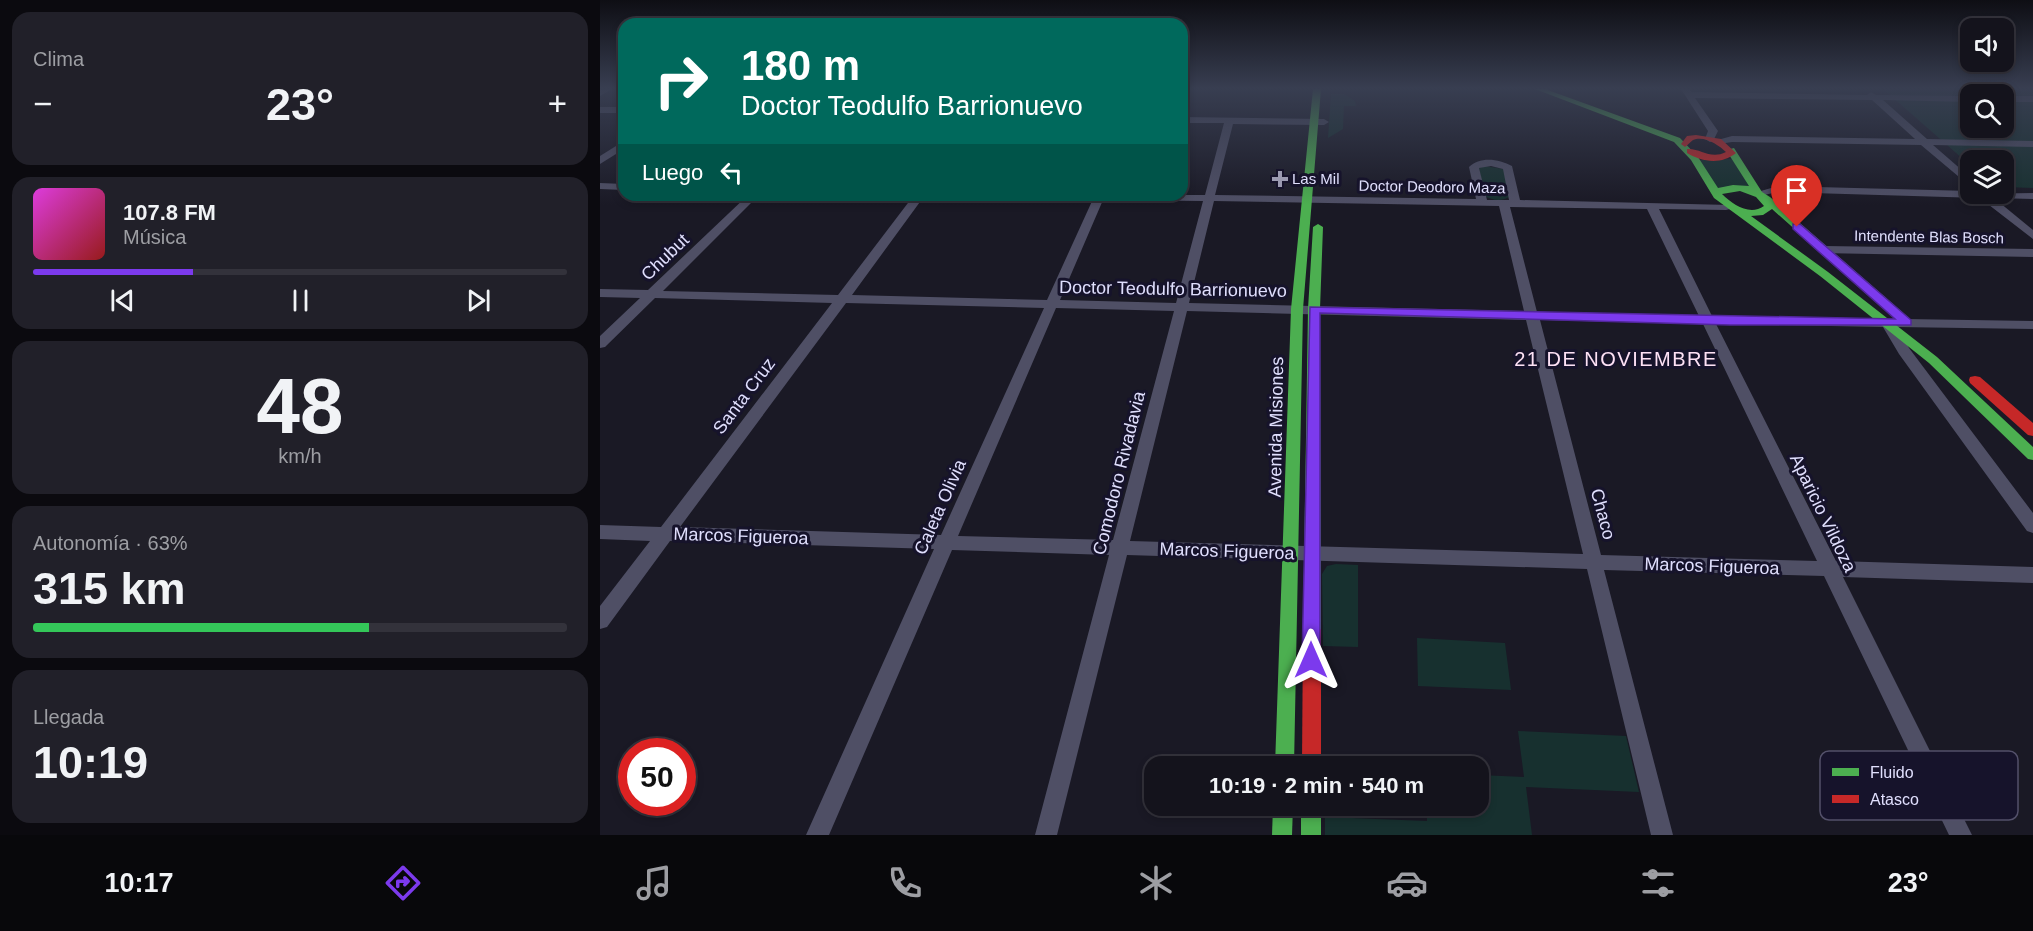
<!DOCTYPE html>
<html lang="es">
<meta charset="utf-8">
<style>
:root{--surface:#14131c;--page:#212029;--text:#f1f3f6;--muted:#9d9ea3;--line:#33323b;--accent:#7c3aed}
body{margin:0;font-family:Helvetica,sans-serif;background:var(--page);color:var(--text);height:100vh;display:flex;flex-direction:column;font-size:22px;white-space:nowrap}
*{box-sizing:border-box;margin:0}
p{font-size:20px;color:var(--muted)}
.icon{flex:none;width:33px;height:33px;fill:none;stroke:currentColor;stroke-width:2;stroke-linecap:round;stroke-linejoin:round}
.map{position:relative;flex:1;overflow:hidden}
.sheet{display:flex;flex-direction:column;gap:12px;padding:12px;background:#0b0a0f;width:600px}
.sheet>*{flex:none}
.guide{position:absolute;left:18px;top:18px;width:570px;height:183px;border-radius:18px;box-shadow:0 3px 9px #0003,0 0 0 2px var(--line);background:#00695c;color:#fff;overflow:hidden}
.buttons{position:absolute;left:1360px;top:18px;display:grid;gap:12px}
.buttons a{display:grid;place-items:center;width:54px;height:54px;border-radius:12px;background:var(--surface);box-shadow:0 3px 9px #0003,0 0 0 2px var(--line);font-size:30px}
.speed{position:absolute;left:18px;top:738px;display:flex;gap:12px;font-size:30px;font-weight:700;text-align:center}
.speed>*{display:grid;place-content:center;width:78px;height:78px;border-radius:50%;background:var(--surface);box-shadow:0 3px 9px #0003,0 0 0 2px var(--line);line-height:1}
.speed .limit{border:9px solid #d22;background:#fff;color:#111}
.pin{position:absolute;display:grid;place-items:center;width:51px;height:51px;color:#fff;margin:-62px -26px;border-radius:50% 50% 50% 0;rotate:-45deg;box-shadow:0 0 6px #0007}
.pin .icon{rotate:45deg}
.me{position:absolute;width:66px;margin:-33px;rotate:0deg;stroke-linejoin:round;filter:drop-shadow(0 0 4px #0008)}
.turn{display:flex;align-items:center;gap:21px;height:126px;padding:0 24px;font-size:27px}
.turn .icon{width:78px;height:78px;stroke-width:2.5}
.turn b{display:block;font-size:42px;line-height:51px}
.then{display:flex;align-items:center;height:57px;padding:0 24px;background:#0003;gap:12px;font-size:22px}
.big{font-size:45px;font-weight:600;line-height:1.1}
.sheet .card{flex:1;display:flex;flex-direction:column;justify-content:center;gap:9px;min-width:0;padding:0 21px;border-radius:18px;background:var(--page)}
.sheet .dial{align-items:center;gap:0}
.dial b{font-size:78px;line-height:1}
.song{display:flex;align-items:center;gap:18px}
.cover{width:72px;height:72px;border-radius:9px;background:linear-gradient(135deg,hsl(300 70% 55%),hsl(0 70% 35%))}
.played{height:6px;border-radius:3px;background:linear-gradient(90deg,var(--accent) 30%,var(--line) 30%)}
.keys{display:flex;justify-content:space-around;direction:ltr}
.heat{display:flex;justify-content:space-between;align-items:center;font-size:33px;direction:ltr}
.charge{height:9px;border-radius:4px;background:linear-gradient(90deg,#34c759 63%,var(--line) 0)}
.trip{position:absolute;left:544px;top:756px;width:345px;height:60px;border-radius:18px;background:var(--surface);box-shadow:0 3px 9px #0003,0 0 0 2px var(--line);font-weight:600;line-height:60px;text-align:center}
.tab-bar{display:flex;height:96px;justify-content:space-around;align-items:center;background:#08080b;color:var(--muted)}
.tab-bar .icon{width:42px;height:42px}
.tab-bar .current{color:var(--accent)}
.tab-bar b{font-size:27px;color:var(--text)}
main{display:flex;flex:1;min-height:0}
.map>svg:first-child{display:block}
</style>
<main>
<section class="sheet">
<div class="card"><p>Clima</p>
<div class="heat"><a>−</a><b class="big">23°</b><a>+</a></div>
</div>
<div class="card">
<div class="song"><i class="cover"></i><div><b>107.8 FM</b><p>Música</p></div></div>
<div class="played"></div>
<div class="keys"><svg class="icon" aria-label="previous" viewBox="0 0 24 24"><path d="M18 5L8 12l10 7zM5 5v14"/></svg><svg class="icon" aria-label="pause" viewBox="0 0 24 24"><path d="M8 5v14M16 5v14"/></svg><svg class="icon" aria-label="next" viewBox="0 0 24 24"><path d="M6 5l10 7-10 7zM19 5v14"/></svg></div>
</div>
<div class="card dial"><b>48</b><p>km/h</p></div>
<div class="card"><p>Autonomía · 63%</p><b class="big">315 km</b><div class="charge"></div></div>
<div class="card"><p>Llegada</p><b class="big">10:19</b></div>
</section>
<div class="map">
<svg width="1433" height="835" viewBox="0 0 1433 835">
<rect width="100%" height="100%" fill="#1a1925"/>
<g fill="#17302f" fill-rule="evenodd">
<path d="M1283 89H1433V188L1404 187V160H1371V166ZM1371 94H1404V128H1371Z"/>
<path d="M731 94H744L755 101 756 106H744L743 129 728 138Z"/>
<path d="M1132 159 1151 188 1117 189 1099 160Z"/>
<path d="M884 166 904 169 909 197C901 202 892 200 884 196L879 168Z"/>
<path d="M736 564 758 565V647L723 646 722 574 727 566Z"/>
<path d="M817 638 905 643 911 690 818 686Z"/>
<path d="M918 731 1026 736 1039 792 926 787 932 835H725V817L827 821V806H879V775L924 777Z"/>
</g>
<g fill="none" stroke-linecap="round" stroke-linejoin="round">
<g fill="#4f4f65" fill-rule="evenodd">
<path d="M12 89 0 96V90Z"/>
<path d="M1081 89H1089L1092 92 1267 95 1271 92 1276 95 1371 96V102L1283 100 1327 139 1433 141V147L1333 145 1371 178V187L1321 145 1132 142 1119 144 1114 141 1132 136 1315 139 1272 100 1095 98 1118 131 1113 141 1110 142 1105 139 1108 131Z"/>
<rect x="1404" y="96" width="29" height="6"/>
<rect x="0" y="107" width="24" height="6"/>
<path d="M582 117 724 119 729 122 724 125 633 124 615 195 876 199 869 167C880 156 899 159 912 166L920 200 1130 205V209L1126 210 1059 209 1112 316 1433 321V329L1297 327 1309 348 1433 513V533L1427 531 1299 354 1283 327 1116 324 1236 561 1433 567V583L1243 577 1372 835H1349L1224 576 1004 570 1073 835H1051L987 569 527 555 457 835H435L509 555 352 550 229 835H206L334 549 70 541 7 627 0 629V606L50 541 0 539V525L61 527 232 303 55 298 5 347 0 348V336L40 298 0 297V289L48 290 148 195H159L63 291 238 295 314 195H325L252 295 447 300 493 199 430 198 425 195H605L624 123H582ZM891 166 903 169 909 200H887L879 168ZM503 200 603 201 576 303 460 300ZM614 201 899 206 924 311 589 303ZM910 207 1047 209 1099 316 937 312ZM246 303 444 308 341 535 80 527ZM456 308 574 311 513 540 358 536ZM587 311 926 320 983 554 530 541ZM940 320 1103 324 1217 561 1001 555Z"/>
<path d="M24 141V149L0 164V156Z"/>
<path d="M0 183 24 184V190L0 189Z"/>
<path d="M1178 186 1371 191V194L1433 193V199L1394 198 1433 230V239L1380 198 1178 192 1159 196 1154 193Z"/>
<path d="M1224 246 1433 249V257L1220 253V247Z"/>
</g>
<g fill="#4caf50" fill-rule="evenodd">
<path d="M713 89H721L703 309 694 766H675L691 309Z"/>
<path d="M935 89H945L1080 138 1098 157 1118 188 1133 185 1149 186 1126 150 1134 148 1162 192 1170 197 1309 318 1311 321 1309 324H1301L1172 209 1163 215 1151 216 1228 272 1337 357 1433 447V460L1428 459 1329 363 1220 276 1114 198 1091 160 1074 142ZM1140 191 1156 197 1164 206C1150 216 1133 205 1122 194Z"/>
<path d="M718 224 723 227 720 309 721 630 718 635 712 638 706 635 703 630 708 309 713 227Z"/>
<path d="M673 806H693L692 835H672Z"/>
<rect x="701" y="806" width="20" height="29"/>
</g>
<g fill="#c62828" fill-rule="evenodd">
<path d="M1096 135 1121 139 1136 153C1121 165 1102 162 1087 153V149C1101 148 1110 160 1126 152 1119 145 1104 135 1093 140 1090 142 1088 145 1085 147L1081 144 1087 136Z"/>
<path d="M1375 376 1380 377 1433 423V436L1428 435 1370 383 1369 380 1370 377Z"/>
<path d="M712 622 718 625 721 630V766H702L703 630 706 625Z"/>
</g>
</g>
<linearGradient id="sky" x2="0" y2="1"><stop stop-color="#0e0e14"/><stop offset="0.43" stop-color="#383e51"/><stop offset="1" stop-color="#383e51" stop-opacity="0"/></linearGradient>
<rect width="1433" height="205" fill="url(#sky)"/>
<path fill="#7c3aed" stroke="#51269a" stroke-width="1.5" d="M1193 224H1200L1311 320V325H1130L720 313V660L717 666 711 668 705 666 702 660 710 307 1295 319 1193 229Z"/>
<path fill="#9b9ab1" stroke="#16132b" stroke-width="2" d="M677 170h6v6h6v6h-6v6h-6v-6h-6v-6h6z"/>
<g text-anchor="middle" stroke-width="6" stroke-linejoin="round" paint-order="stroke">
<g font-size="15" fill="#e0dffd" stroke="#16132b" text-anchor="start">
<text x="692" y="184">Las Mil</text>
</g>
<g font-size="15" fill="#e0dffd" stroke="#16132b">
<text transform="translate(832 187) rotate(1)" y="5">Doctor Deodoro Maza</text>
<text transform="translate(1329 237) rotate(1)" y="5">Intendente Blas Bosch</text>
</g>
<g font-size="18" fill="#e0dffd" stroke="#16132b">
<text transform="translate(65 257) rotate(-44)" y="6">Chubut</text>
<text transform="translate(573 289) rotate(1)" y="6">Doctor Teodulfo Barrionuevo</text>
<text transform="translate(144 396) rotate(-53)" y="6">Santa Cruz</text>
<text transform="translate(676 427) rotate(-89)" y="6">Avenida Misiones</text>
<text transform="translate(519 473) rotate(-76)" y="6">Comodoro Rivadavia</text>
<text transform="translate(340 507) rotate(-66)" y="6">Caleta Olivia</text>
<text transform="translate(1223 513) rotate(64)" y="6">Aparicio Vildoza</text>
<text transform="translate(1003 514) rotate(75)" y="6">Chaco</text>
<text transform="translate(141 536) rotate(2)" y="6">Marcos Figueroa</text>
<text transform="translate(627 551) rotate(2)" y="6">Marcos Figueroa</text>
<text transform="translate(1112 566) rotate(2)" y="6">Marcos Figueroa</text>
</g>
<g font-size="20" letter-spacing="1.5" fill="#fde1f5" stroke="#16132b">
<text x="1016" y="366">21 DE NOVIEMBRE</text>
</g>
</g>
<rect x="1220" y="751" width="198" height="69" rx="9" fill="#16132b" stroke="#53506a" stroke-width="1.5"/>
<rect x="1232" y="768" width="27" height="8" fill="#4caf50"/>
<rect x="1232" y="795" width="27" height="8" fill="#c62828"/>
<g font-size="16" fill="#e0dffd">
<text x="1270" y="778">Fluido</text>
<text x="1270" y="805">Atasco</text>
</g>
</svg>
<div class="buttons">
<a><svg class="icon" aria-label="sound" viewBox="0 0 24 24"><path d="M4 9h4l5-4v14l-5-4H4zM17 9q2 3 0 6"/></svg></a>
<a><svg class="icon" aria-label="search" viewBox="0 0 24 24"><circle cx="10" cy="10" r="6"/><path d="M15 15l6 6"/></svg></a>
<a><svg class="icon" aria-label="layers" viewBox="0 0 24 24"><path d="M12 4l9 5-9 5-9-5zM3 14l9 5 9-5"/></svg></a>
</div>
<div class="speed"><div class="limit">50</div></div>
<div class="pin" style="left:1197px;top:227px;background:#d93025"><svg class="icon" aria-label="arrive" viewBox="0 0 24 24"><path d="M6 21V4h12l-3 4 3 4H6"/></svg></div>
<svg class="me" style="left:711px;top:660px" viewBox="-20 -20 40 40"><path d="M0-17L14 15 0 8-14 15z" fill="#7c3aed" stroke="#fff" stroke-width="4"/></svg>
<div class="trip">10:19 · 2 min · 540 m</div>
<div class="guide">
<div class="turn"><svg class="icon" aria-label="right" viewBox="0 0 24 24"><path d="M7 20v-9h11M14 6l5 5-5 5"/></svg><div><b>180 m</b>Doctor Teodulfo Barrionuevo</div></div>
<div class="then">Luego<svg class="icon" aria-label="left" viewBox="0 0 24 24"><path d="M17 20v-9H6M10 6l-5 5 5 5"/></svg></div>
</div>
</div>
</main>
<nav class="tab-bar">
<b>10:17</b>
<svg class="icon current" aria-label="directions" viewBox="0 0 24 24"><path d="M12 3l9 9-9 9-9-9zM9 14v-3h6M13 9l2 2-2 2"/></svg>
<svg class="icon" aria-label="music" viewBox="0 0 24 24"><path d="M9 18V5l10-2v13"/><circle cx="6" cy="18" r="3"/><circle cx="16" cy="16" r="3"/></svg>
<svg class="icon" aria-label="phone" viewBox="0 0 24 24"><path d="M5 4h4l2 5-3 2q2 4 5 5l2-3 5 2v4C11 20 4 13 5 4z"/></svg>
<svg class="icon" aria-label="climate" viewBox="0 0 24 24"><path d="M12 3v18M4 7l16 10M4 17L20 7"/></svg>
<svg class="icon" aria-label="car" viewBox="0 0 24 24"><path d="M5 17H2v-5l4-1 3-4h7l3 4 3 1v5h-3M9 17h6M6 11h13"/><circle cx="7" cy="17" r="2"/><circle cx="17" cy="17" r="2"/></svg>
<svg class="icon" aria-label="filters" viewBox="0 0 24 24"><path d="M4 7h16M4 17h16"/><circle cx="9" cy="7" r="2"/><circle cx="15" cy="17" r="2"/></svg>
<b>23°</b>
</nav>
